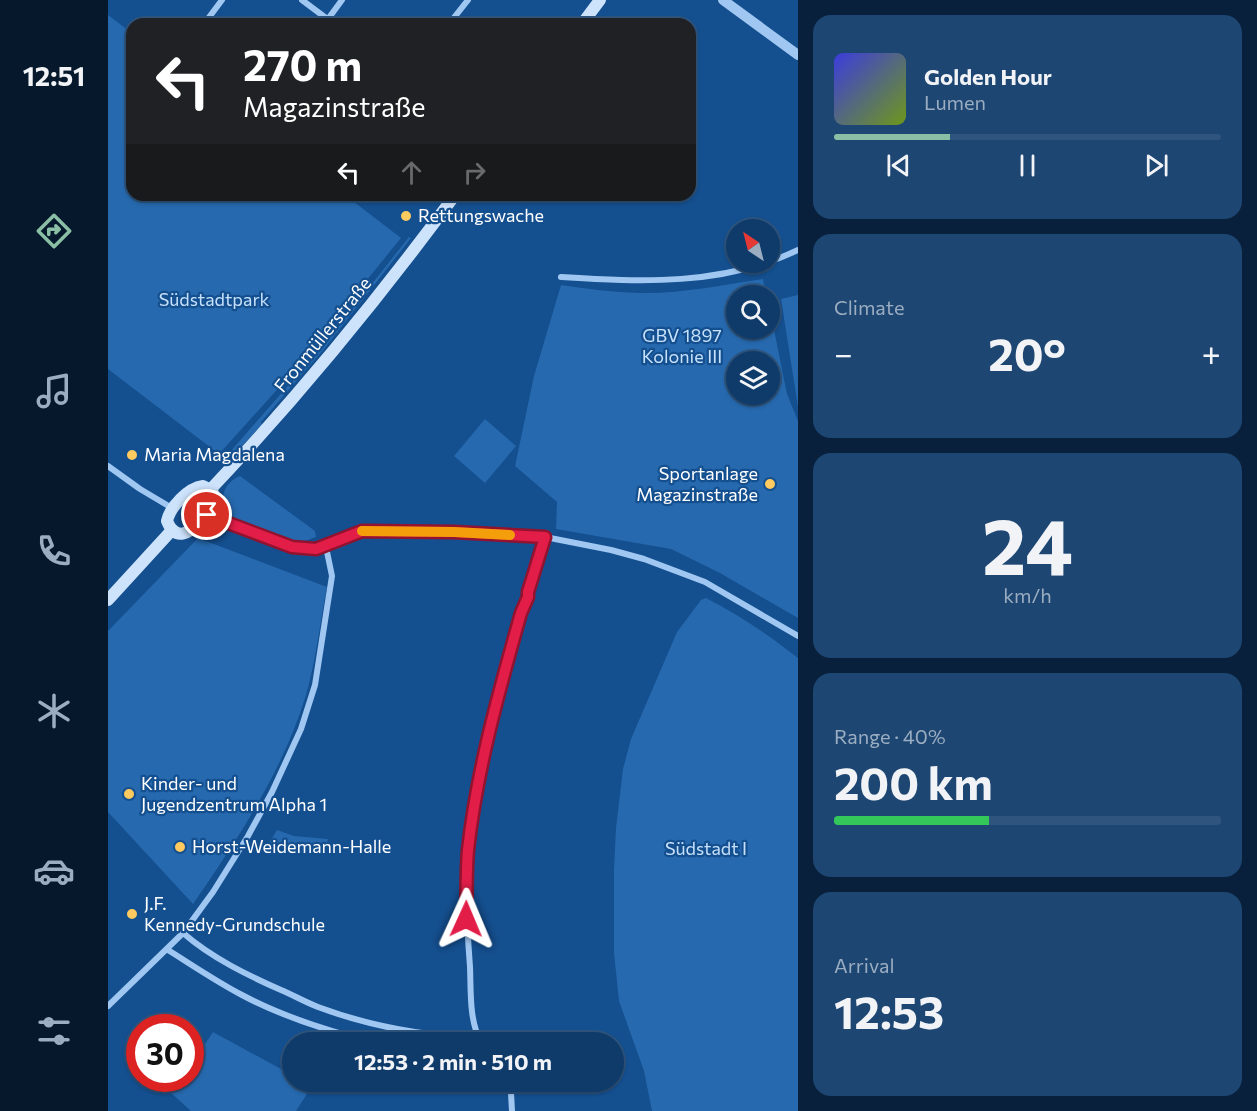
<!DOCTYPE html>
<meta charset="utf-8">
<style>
:root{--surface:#0f3b6b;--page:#1d4673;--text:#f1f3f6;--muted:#9badc1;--line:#2f557e;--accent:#8abfa5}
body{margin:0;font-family:Commissioner,sans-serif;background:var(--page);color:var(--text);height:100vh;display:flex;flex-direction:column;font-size:22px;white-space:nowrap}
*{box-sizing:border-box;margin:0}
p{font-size:20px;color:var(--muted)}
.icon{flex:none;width:33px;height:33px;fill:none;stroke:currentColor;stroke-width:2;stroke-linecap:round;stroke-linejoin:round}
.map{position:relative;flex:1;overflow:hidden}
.side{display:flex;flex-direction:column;gap:15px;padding:15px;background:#08203b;width:459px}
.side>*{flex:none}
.banner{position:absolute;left:18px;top:18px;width:570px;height:183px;border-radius:18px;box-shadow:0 2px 4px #0004,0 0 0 2px var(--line);background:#202124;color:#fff;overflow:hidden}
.needle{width:39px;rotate:325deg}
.tools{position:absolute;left:618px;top:219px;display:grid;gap:12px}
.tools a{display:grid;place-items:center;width:54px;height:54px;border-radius:50%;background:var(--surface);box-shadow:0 2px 4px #0004,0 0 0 2px var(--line);font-size:30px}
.speed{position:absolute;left:18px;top:1014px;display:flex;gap:12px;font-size:30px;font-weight:700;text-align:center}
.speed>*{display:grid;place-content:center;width:78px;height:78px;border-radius:50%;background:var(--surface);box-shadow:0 2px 4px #0004,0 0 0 2px var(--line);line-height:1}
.speed .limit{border:9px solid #d22;background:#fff;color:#111}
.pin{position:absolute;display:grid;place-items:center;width:51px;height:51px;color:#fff;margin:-26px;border:3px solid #fff;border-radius:50%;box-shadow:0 2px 6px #0007}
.me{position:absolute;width:66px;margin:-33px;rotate:1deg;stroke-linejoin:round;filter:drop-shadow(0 0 4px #0008)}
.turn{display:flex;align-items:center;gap:21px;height:126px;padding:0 18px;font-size:27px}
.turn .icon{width:78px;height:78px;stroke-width:2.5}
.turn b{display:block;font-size:42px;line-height:51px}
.lanes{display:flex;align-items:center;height:57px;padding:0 18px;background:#0003;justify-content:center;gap:30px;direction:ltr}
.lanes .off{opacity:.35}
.big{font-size:45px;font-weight:700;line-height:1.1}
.side .card{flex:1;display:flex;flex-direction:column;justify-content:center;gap:9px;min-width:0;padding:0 21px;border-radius:18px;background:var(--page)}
.side .dial{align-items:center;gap:0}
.dial b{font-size:78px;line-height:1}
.song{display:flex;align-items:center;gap:18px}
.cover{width:72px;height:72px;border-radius:9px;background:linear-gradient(135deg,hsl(240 70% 55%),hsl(80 70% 35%))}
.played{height:6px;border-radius:3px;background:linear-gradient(90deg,var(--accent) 30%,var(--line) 30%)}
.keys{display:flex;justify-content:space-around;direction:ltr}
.heat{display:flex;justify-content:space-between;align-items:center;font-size:33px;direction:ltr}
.charge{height:9px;border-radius:4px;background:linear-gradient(90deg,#34c759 40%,var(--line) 0)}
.trip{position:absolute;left:174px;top:1032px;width:342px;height:60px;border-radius:30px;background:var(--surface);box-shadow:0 2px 4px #0004,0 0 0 2px var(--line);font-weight:700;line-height:60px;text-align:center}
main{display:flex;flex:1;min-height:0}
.tabs{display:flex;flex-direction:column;width:108px;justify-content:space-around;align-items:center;background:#06182b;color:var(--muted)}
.tabs .icon{width:42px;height:42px}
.tabs .active{color:var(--accent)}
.tabs b{font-size:27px;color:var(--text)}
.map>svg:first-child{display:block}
</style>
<main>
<nav class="tabs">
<b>12:51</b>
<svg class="icon active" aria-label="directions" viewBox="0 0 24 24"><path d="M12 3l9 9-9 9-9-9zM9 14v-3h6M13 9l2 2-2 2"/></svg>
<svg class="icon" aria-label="music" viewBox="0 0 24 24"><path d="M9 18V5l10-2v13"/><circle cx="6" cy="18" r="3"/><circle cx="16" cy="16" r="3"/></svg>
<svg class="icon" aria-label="phone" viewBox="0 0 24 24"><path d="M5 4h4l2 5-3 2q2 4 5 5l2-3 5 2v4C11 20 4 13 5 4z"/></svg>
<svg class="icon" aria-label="climate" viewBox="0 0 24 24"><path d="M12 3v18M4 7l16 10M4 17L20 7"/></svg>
<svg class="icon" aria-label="car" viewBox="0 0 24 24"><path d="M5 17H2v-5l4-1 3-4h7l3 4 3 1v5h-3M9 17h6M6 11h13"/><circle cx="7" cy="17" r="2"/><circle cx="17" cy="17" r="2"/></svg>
<svg class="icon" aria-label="filters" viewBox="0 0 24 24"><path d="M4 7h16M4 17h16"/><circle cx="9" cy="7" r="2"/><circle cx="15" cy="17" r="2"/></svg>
</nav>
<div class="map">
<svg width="690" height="1111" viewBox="0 0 690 1111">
<rect width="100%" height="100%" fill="#144f8f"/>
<g fill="#2669ae" fill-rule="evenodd">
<path d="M0 15 24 33V195H237L293 238 176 382 111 454 0 369Z"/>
<path d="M301 237 303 238 216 349 153 422 154 425 125 455 122 452 214 347Z"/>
<path d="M655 279 658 295 628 296V328H662V310L679 394 690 421V618L612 573 563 549 448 529 449 502 407 466 426 376 453 285C479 289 505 292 531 293 572 294 614 285 655 279ZM628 362H662V394H628Z"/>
<path d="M690 295V407L673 299Z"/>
<path d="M377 419 408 446 377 483 346 456Z"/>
<path d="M132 476 207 531 208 537C204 538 199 541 194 541 172 542 139 527 121 516L122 513C110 500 115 483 132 476Z"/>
<path d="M90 538 219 587C212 622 208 661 198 695 175 771 129 840 85 904L0 812V631Z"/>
<path d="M598 598C631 615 661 635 690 658V1111H544L536 1071 511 1001 506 953V870L508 828 515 769 523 739 569 632 593 600Z"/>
<path d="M169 830 186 836 220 839 217 855 169 847 161 843Z"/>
<path d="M105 1032 184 1075V1082H196L204 1086 188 1111H83L63 1093 73 1079 82 1078 83 1065Z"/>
</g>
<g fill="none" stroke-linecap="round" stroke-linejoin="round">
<g stroke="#9fc7f1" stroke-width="6">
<path d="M194 0 226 24"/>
<path d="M220 19 234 0"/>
<path d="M96 24 114 0"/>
<path d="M341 24 360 0"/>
<path d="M453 277C533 282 615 286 690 250"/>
<path d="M0 466 32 489 64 508"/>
<path d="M99 515 184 547 208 549 223 545 254 531 279 530 437 537 503 550 536 559 597 582 690 636"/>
<path d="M75 933C104 958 139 975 173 990 185 995 197 1002 210 1007 261 1026 317 1036 371 1038"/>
<path d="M60 950C84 965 109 982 134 995 175 1017 220 1031 264 1042"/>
<path d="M0 1006 75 933 105 892 140 836 164 792 193 729 207 685 224 576 218 547"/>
<path d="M373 1042C361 1021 363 991 362 967 359 929 357 891 360 853 366 771 392 692 413 613L420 597 419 592 437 537"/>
<path d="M400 1082 403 1093 404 1111"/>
</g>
<path stroke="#9fc7f1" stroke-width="10" d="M615 0 690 55"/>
<g stroke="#cde3fb" stroke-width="12">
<path d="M474 24 492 0"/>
<path d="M95 486C115 494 105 510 94 521 82 532 68 543 59 521 62 507 80 488 95 486Z"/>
<path d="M102 490C190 397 271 298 347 195"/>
<path d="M0 600 64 530"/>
</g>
</g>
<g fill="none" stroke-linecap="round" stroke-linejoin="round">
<defs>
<path id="route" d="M99 515 184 547 208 549 254 531 346 532 437 537 420 592V597L413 613C391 691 369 769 360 850 358 873 359 896 358 919"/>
</defs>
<use href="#route" stroke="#92132f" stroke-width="15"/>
<use href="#route" stroke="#e11d48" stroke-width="10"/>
<path stroke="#f59e0b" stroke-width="10" d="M254 531 346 532 402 535"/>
</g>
<g fill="#ffca5f" stroke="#144f8f" stroke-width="2">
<circle cx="298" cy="216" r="6"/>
<circle cx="24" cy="455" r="6"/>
<circle cx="662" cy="484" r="6"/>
<circle cx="21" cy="794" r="6"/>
<circle cx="72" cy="847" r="6"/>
<circle cx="24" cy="914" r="6"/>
</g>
<g text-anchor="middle" stroke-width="4.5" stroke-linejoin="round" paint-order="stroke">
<g font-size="18" fill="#fff" stroke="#144f8f" text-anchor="start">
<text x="310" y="222">Rettungswache</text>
<text x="36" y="461">Maria Magdalena</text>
<text x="650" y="480" text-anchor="end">Sportanlage<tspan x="650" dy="21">Magazinstraße</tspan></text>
<text x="33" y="790">Kinder- und<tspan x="33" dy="21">Jugendzentrum Alpha 1</tspan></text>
<text x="84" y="853">Horst-Weidemann-Halle</text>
<text x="36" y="910">J.F.<tspan x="36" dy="21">Kennedy-Grundschule</tspan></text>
</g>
<g font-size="18" fill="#c6e1fc" stroke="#144f8f">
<text x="106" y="306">Südstadtpark</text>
<text x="574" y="342">GBV 1897<tspan x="574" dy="21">Kolonie III</tspan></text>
<text x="598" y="855">Südstadt I</text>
</g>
<g font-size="18" fill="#fff" stroke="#144f8f">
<text transform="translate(215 335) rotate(-51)" y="6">Fronmüllerstraße</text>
</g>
</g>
</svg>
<div class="tools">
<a><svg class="needle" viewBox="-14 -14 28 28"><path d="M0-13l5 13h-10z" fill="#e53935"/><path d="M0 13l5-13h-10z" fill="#9badc1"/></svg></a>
<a><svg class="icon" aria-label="search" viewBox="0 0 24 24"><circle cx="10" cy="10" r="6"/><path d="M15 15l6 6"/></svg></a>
<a><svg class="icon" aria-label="layers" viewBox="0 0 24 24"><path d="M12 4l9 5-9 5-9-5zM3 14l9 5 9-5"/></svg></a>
</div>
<div class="speed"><div class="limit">30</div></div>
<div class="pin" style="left:99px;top:515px;background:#d93025"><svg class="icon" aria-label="arrive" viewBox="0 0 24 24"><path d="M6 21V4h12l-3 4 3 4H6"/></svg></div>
<svg class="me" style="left:358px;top:919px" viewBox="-20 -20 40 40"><path d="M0-17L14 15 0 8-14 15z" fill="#e11d48" stroke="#fff" stroke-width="4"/></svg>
<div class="trip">12:53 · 2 min · 510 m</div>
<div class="banner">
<div class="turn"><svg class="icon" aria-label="left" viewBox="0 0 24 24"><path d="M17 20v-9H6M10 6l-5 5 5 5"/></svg><div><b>270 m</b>Magazinstraße</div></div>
<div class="lanes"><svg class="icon" aria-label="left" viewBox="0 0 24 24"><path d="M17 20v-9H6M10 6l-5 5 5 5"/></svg><svg class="icon off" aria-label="ahead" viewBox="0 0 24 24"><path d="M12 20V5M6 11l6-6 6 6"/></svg><svg class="icon off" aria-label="right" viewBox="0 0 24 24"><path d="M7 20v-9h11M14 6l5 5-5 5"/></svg></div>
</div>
</div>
<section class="side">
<div class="card">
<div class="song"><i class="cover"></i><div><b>Golden Hour</b><p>Lumen</p></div></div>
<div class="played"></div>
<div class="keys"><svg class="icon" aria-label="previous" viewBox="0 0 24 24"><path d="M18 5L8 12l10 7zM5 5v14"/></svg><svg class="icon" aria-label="pause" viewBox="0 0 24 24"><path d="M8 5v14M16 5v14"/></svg><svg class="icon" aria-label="next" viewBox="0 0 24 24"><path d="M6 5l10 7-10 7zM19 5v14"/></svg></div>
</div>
<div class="card"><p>Climate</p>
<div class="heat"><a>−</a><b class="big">20°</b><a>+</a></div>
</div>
<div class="card dial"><b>24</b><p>km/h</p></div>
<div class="card"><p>Range · 40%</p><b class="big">200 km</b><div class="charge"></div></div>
<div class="card"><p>Arrival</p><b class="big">12:53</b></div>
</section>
</main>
